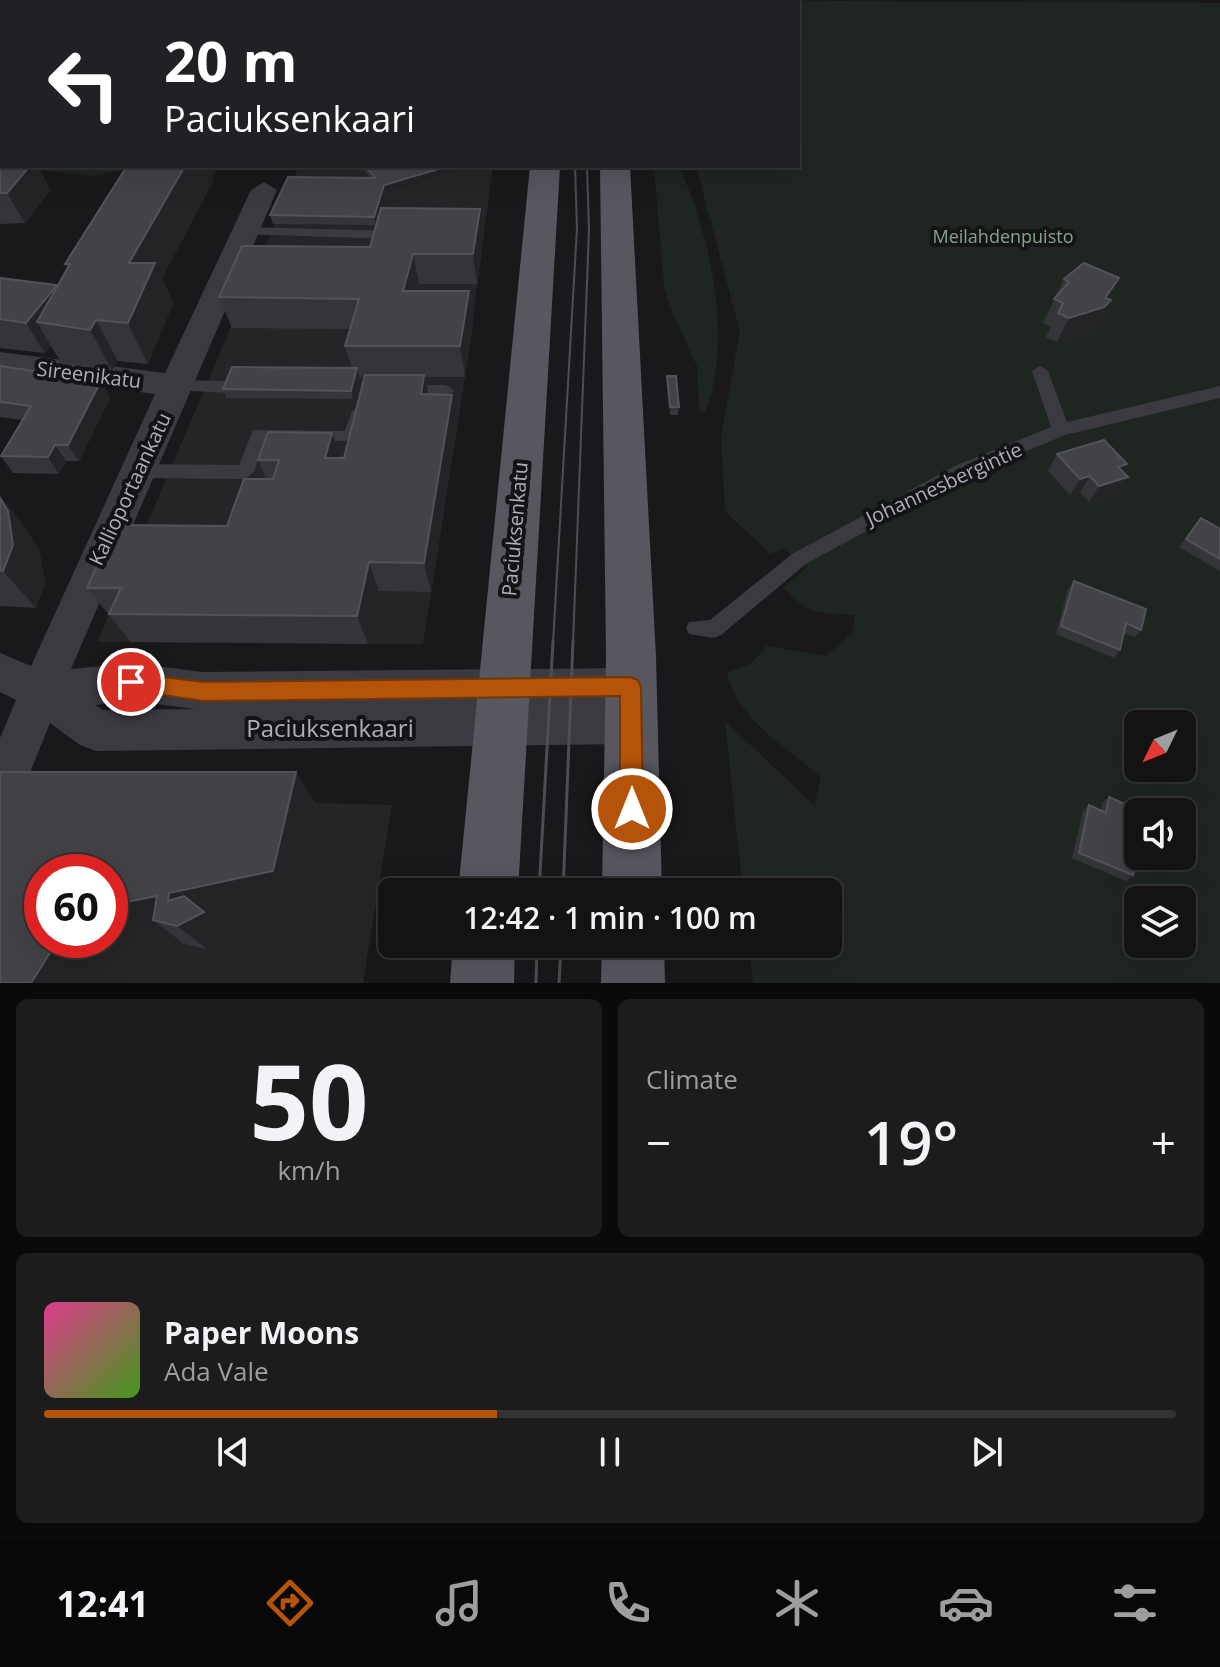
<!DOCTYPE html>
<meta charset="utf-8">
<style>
:root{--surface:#131314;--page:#1c1c1d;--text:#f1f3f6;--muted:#9d9ea0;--line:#323234;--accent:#b45309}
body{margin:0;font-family:"Open Sans",sans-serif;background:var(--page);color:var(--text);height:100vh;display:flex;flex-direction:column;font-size:30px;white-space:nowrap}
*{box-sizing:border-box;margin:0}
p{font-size:26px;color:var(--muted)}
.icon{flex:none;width:44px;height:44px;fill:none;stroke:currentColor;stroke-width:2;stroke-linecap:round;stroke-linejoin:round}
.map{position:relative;height:983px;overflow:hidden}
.sheet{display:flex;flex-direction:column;gap:16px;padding:16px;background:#0a0a0b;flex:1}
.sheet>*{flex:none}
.hud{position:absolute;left:0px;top:0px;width:800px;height:168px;box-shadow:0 8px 32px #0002,0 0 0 2px var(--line);background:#202124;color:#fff;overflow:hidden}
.needle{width:52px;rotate:227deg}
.controls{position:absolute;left:1124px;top:710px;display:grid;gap:16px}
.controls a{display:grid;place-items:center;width:72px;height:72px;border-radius:12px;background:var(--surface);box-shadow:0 8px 32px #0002,0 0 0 2px var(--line);font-size:40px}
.speed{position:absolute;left:24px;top:854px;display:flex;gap:16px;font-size:40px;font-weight:700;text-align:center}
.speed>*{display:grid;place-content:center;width:104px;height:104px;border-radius:50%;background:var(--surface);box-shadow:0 8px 32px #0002,0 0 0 2px var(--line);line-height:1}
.speed .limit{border:12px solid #d22;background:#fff;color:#111}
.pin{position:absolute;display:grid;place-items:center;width:68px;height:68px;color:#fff;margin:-34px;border:4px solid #fff;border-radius:50%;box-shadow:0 2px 8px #0007}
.me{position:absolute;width:88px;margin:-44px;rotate:0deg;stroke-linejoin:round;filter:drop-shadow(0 0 6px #0008)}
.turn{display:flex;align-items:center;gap:28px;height:168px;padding:0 32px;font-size:36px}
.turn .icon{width:104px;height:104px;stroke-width:2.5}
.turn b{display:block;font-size:56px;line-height:68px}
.big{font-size:60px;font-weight:600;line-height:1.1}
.sheet .widget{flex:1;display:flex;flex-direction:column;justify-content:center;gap:12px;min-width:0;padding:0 28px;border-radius:12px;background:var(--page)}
.sheet .dial{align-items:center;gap:0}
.dial b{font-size:104px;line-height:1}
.song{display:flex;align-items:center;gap:24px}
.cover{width:96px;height:96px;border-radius:12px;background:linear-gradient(135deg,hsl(330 70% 55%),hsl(100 70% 35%))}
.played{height:8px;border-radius:4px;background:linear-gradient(90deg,var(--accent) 40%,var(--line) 40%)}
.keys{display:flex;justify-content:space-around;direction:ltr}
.heat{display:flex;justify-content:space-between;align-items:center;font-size:44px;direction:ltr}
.sheet .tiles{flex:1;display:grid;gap:16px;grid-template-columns:1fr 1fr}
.widget:last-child{grid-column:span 2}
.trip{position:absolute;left:378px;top:878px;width:464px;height:80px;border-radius:12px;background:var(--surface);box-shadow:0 8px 32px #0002,0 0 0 2px var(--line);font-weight:600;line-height:80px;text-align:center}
.menu{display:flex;height:128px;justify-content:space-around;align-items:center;background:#080808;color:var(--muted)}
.menu .icon{width:56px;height:56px}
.menu .current{color:var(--accent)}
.menu b{font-size:36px;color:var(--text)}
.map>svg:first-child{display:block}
</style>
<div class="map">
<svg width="1220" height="983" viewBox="0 0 1220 983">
<rect width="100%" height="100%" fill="#19191b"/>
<g fill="#252528" fill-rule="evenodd">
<path d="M299 166H493L465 377 423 644 97 642Z"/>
<path d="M315 803 392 805 363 983H0V872ZM42 872H110V940H42Z"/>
</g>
<g fill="#1f2621" fill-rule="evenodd">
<path d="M665 0 1220 3V983H753L749 944H828V892H743L725 721 814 805 821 777C787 748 736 719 727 672L750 664 767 646 826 656 852 633 855 615C813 611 815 619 783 588L808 566 783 548 770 554 725 511 721 436 740 332 696 166H798V2H656ZM1138 724H1182V768H1138ZM1138 812H1182V856H1138ZM1138 900H1182V944H1138Z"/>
<path d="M0 115 2 166H142L93 176 0 166Z"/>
<path d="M654 166H679C710 235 734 340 705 412L699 411 697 366 670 307 664 285Z"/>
</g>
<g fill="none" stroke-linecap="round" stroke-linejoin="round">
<g fill="#3a3a40" fill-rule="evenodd">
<path d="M246 227 395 231 402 235 395 239 241 234V228Z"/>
<path d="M1040 366 1048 371 1067 422 1220 386V398L1065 435 969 475 806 564 721 635 714 638 689 634 686 628 689 622 710 620 792 554 957 465 1051 427 1032 371Z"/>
<path d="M178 380 231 381 239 387 231 393 172 390 170 386 172 382Z"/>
<path d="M406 385H446L454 391 446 397 400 395 398 391 400 387Z"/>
<path d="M358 409 366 415 357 441 265 440 254 472 245 479 138 478 129 471 138 464 239 465 253 430 345 431 352 411Z"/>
</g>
<g fill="#3a3a40" fill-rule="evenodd">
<path d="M269 0H291L268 2Z"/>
<path d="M264 182 277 190 71 669 131 663 203 672 630 668 645 673 651 687 645 701 634 705 646 710 653 724 646 738 631 744 96 751 80 745 50 723 16 807 0 813V738L16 700 0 692V653L31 666 155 394 0 374V352L165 373 251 190ZM131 701 195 709 103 710 95 705Z"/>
</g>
<g fill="#56575f" fill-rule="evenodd">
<rect x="515" y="0" width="24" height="2"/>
<path d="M580 0H604L605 2H581Z"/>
<path d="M530 166H560L518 892H458Z"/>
<path d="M600 166H630L656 657 662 892H602L606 657Z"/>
<path d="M453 944H515L514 983H450Z"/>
<path d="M602 944H664L665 983H601Z"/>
</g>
<g stroke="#4d4e55" stroke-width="2">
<path d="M553 643 577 228 575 166"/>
<path d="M573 643 589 230 587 166"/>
</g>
<g stroke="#4d4e55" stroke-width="3">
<path d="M539 892 553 641"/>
<path d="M563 892 573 641"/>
<path d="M536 983 537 944"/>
<path d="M559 983 561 944"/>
</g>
</g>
<g fill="#353539">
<path d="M0 0 2 2V42H0Z"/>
<path d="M370 0H404L402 2Z"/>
<path d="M0 160 2 166H38L50 190 25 223 0 224Z"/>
<path d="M361 166H478L386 194 381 208 483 239 477 284H419L418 291H469L473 322 465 377H425L428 394 457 425 431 592 379 591 368 644 131 642 87 588 227 526 266 479 258 460 332 433 340 458H344L365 377H360L353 399 226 398 223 389 352 368 345 346 350 329 232 328 219 297 370 247 376 225 273 224 270 215 370 178Z"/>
<path d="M212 177 213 181 162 278 173 303 148 364 118 361 112 370 61 362 51 346 45 353 0 348V278L58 286 68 269 65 264Z"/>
<path d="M1119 278 1108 299 1111 300 1098 324 1092 332 1057 342 1046 337 1051 327 1043 323 1064 279Z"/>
<path d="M0 366 101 381 110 398 79 461H66L59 474 13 473 1 456 22 420 0 417Z"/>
<path d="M667 376 679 407 678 415H670L667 385Z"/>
<path d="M1057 454 1127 464 1122 472 1117 494 1089 502 1080 492 1070 495 1048 471Z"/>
<path d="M0 496 23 525 39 550 45 583 36 608 0 606Z"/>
<path d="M1201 518 1220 529V571L1179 547Z"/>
<path d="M1074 581 1141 630 1135 637 1124 633 1120 650 1114 658 1056 634 1068 589Z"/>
<path d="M0 772H296L315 803 295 897 209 916 232 936 207 949 184 944 161 926 111 937 110 938V872H42V940H109L84 983H0Z"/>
<path d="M1109 797 1133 875 1126 881 1072 858 1083 811 1089 805 1101 810 1102 803Z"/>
</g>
<g fill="#242427">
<path d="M30 166H38L50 190 25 223 7 193Z"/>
<path d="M185 166H219L212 177 213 181 162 278 173 303 148 364 128 323 129 263Z"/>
<path d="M449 166H478L386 194 376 225 374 217 384 185Z"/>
<path d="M480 209 483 239 477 284 473 254Z"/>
<path d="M413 254 419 284 410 322 403 291Z"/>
<path d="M1119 278 1106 302 1111 300 1098 324 1092 332 1057 342 1069 318 1105 298Z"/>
<path d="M57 285 74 316 37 322 51 346 45 353 26 323Z"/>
<path d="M469 291 473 322 465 377 460 346Z"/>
<path d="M96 320 118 361 112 370 90 330Z"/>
<path d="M357 368 360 377 353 399 351 391Z"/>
<path d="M424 375 431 406 421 394Z"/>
<path d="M101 381 110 398 79 461 68 445Z"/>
<path d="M452 395 457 425 431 592 424 563Z"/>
<path d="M332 433 342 463 325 458Z"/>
<path d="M55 445 66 461 59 474 48 457Z"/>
<path d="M1127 464 1117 481 1128 477 1117 494 1089 502 1099 486 1118 467Z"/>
<path d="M1090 476 1080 492 1070 495 1080 479Z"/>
<path d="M0 496 23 525 39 550 45 583 36 608 3 571Z"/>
<path d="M369 562 379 591 368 644 357 616Z"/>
<path d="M296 772 315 803 295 897 209 916 232 936 207 949 177 926 168 901 169 893Z"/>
<path d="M157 896 153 920 161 926 111 937 110 938V905Z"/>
<path d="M58 940H109L84 983H31Z"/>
</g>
<g fill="#424247" stroke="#525359" stroke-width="2">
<path d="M0 0H78L88 2H2V10H0Z"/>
<path d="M296 0H359L357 2H293Z"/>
<path d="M0 160H2V166H30L7 193H0Z"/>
<path d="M127 166H185L129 263H155L128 323 96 320 90 330 37 322 70 264H65Z"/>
<path d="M366 166H449L384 185 374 217 270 215 288 177 375 178Z"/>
<path d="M381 208 480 209 473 254H413L403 291H469L460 346H345L359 299 219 297 242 246 370 247Z"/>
<path d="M1084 263 1119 278 1105 298 1111 300 1104 307 1069 318 1058 313 1063 303 1054 299 1069 282 1064 279Z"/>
<path d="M0 278 57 285 26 323 0 319Z"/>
<path d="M0 366 101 381 68 445H55L48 457 1 456 31 406 0 402Z"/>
<path d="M232 367 357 368 351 391 223 389Z"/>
<path d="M365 375H424L421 394 452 395 424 563 369 562 357 616 109 614 121 588H87L115 525 227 526 244 479H273L279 460H258L268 432 332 433 325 458H344Z"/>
<path d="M667 376H676L679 407H670Z"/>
<path d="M1104 440 1127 464 1118 467 1128 477 1099 486 1090 476 1080 479 1057 454Z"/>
<path d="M0 498 8 511 13 545 3 571 0 570Z"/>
<path d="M1201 518 1220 529V559L1186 539Z"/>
<path d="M1074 581 1146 609 1141 630 1126 623 1120 650 1061 626Z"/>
<path d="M0 772H296L273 871 169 893 168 901 184 896 204 912 177 926 153 920 157 896 110 905V872H42V940H58L31 983H0Z"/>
<path d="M1109 797 1142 812H1138V849L1133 875 1079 853 1089 805 1106 813Z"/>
</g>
<path fill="#b45309" stroke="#753606" stroke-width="2" d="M131 673 203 682 630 677 638 680 641 687 643 809 640 817 632 821 623 817 620 809V696L203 701 123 689 120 682 123 675Z"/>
<g text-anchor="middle" stroke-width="8" stroke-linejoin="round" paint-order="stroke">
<g font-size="18" fill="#84a58a" stroke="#141416">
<text x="1003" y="243">Meilahdenpuisto</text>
</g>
<g font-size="20" fill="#acafba" stroke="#141416">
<text transform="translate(89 375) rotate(7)" y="7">Sireenikatu</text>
<text transform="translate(944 484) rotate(-25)" y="7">Johannesbergintie</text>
<text transform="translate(130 489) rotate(-65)" y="7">Kallioportaankatu</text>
<text transform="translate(515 529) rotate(-85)" y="7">Paciuksenkatu</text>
</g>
<g font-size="24" fill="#acafba" stroke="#141416">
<text x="330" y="737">Paciuksenkaari</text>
</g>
</g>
</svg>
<div class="controls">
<a><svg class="needle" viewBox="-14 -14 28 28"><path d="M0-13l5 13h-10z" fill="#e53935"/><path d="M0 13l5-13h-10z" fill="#9d9ea0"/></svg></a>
<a><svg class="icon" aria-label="sound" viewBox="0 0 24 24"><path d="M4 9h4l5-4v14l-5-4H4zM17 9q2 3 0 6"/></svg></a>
<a><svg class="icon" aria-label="layers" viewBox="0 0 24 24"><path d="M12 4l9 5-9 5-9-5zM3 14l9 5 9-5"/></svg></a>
</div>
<div class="speed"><div class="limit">60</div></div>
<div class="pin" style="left:131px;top:682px;background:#d93025"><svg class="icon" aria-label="arrive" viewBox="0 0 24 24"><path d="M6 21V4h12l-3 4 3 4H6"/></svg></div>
<svg class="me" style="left:632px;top:809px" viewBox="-20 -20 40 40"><circle r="17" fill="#b45309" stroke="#fff" stroke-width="3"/><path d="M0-11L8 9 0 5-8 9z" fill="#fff"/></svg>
<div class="trip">12:42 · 1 min · 100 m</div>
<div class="hud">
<div class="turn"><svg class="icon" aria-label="left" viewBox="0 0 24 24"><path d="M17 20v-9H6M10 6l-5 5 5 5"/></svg><div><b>20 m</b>Paciuksenkaari</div></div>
</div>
</div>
<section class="sheet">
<div class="tiles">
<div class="widget dial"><b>50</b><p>km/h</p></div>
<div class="widget"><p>Climate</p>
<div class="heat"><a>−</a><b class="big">19°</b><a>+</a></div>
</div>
<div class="widget">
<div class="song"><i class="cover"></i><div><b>Paper Moons</b><p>Ada Vale</p></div></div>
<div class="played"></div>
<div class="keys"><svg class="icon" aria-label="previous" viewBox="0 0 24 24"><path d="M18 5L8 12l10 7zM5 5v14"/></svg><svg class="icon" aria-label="pause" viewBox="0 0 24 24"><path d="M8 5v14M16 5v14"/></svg><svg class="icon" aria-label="next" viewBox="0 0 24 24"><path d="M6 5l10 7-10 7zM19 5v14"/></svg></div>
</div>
</div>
</section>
<nav class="menu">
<b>12:41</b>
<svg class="icon current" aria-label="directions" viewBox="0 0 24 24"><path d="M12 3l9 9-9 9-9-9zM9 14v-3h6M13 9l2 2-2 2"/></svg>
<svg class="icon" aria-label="music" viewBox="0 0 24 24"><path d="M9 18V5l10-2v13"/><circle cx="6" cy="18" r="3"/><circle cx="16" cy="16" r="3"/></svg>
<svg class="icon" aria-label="phone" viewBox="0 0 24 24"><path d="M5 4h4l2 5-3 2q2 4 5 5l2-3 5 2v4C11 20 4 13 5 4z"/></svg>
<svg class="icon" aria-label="climate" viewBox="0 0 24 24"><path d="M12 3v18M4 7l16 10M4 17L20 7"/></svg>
<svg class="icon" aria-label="car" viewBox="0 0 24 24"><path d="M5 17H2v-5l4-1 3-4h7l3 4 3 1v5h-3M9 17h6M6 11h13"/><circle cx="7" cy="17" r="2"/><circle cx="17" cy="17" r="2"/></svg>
<svg class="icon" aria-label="filters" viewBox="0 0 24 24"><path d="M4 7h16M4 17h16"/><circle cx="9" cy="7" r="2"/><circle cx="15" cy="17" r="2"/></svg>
</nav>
